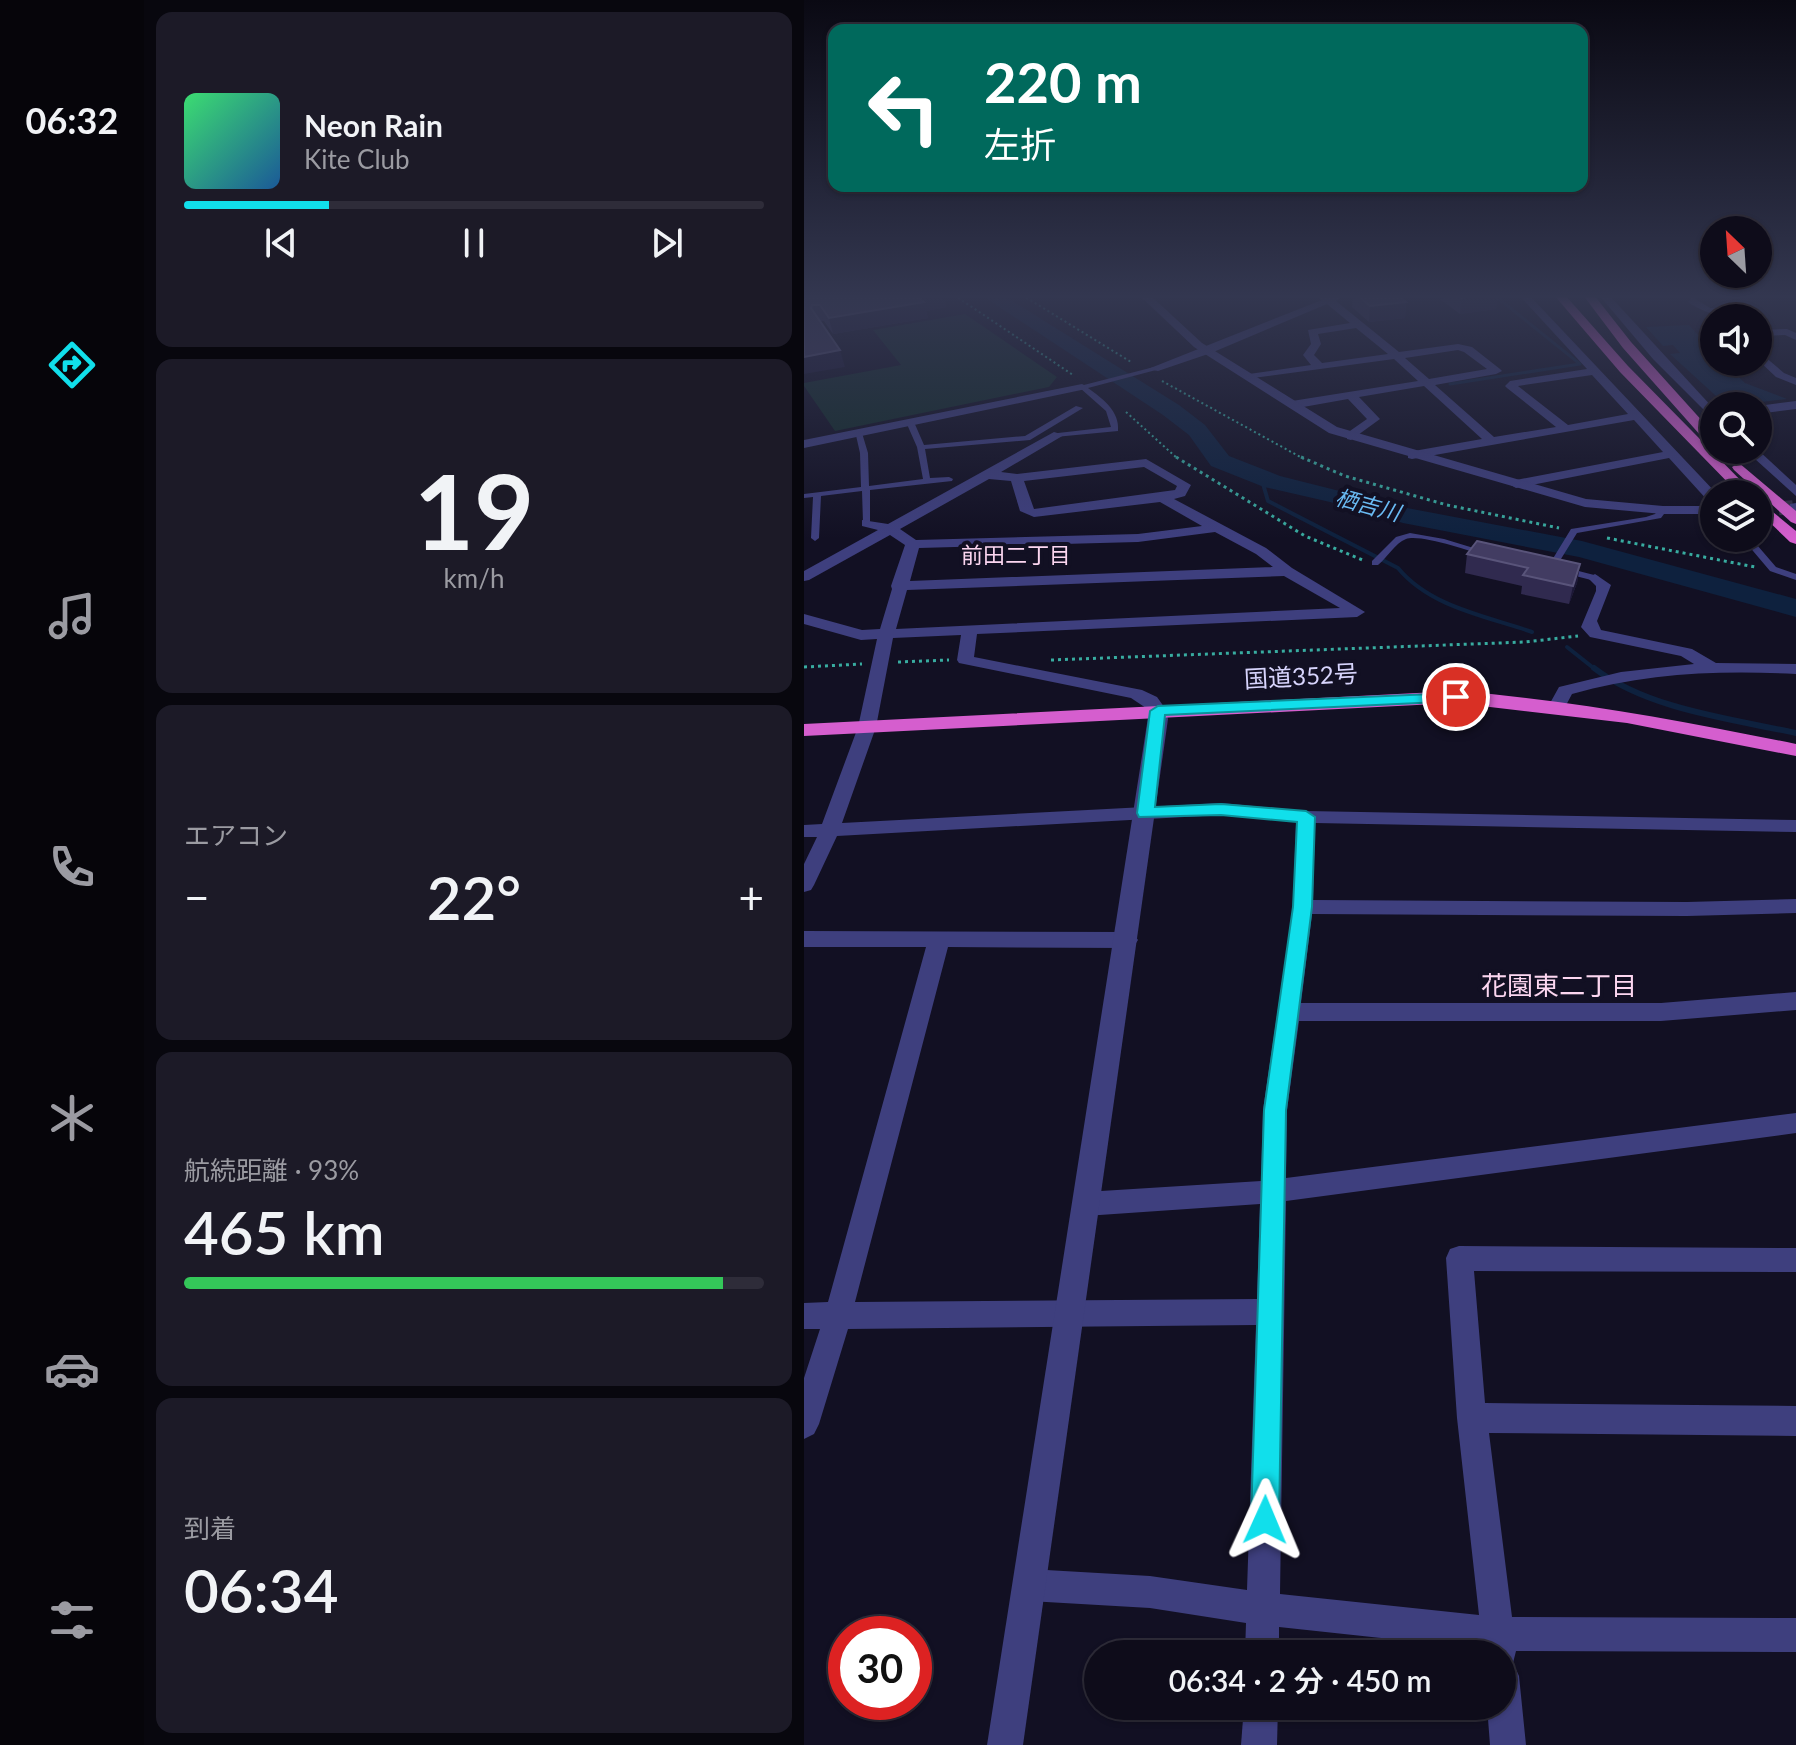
<!DOCTYPE html>
<html lang="ja">
<meta charset="utf-8">
<style>
:root{--surface:#0e0c1a;--page:#1c1a27;--text:#f1f3f6;--muted:#9b9ba2;--line:#2e2c39;--accent:#11dfeb}
body{margin:0;font-family:Lato,"Noto Sans JP",sans-serif;background:var(--page);color:var(--text);height:100vh;display:flex;flex-direction:column;font-size:30px;white-space:nowrap}
*{box-sizing:border-box;margin:0}
p{font-size:26px;color:var(--muted)}
.icon{flex:none;width:44px;height:44px;fill:none;stroke:currentColor;stroke-width:2;stroke-linecap:round;stroke-linejoin:round}
.map{position:relative;flex:1;overflow:hidden}
.side{display:flex;flex-direction:column;gap:12px;padding:12px;background:#08070e;width:660px}
.side>*{flex:none}
.guide{position:absolute;left:24px;top:24px;width:760px;height:168px;border-radius:16px;box-shadow:0 2px 6px #0004,0 0 0 2px var(--line);background:#00695c;color:#fff;overflow:hidden}
.needle{width:52px;rotate:335deg}
.tools{position:absolute;left:896px;top:216px;display:grid;gap:16px}
.tools a{display:grid;place-items:center;width:72px;height:72px;border-radius:50%;background:var(--surface);box-shadow:0 2px 6px #0004,0 0 0 2px var(--line);font-size:40px}
.speed{position:absolute;left:24px;top:1616px;display:flex;gap:16px;font-size:40px;font-weight:700;text-align:center}
.speed>*{display:grid;place-content:center;width:104px;height:104px;border-radius:50%;background:var(--surface);box-shadow:0 2px 6px #0004,0 0 0 2px var(--line);line-height:1}
.speed .limit{border:12px solid #d22;background:#fff;color:#111}
.pin{position:absolute;display:grid;place-items:center;width:68px;height:68px;color:#fff;margin:-34px;border:4px solid #fff;border-radius:50%;box-shadow:0 2px 8px #0007}
.me{position:absolute;width:88px;margin:-44px;rotate:1deg;stroke-linejoin:round;filter:drop-shadow(0 0 6px #0008)}
.turn{display:flex;align-items:center;gap:28px;height:168px;padding:0 24px;font-size:36px}
.turn .icon{width:104px;height:104px;stroke-width:2.5}
.turn b{display:block;font-size:56px;line-height:68px}
.big{font-size:60px;font-weight:600;line-height:1.1}
.side .card{flex:1;display:flex;flex-direction:column;justify-content:center;gap:12px;min-width:0;padding:0 28px;border-radius:16px;background:var(--page)}
.side .dial{align-items:center;gap:0}
.dial b{font-size:104px;line-height:1}
.song{display:flex;align-items:center;gap:24px}
.cover{width:96px;height:96px;border-radius:12px;background:linear-gradient(135deg,hsl(140 70% 55%),hsl(210 70% 35%))}
.played{height:8px;border-radius:4px;background:linear-gradient(90deg,var(--accent) 25%,var(--line) 25%)}
.keys{display:flex;justify-content:space-around;direction:ltr}
.heat{display:flex;justify-content:space-between;align-items:center;font-size:44px;direction:ltr}
.charge{height:12px;border-radius:6px;background:linear-gradient(90deg,#34c759 93%,var(--line) 0)}
.trip{position:absolute;left:280px;top:1640px;width:432px;height:80px;border-radius:40px;background:var(--surface);box-shadow:0 2px 6px #0004,0 0 0 2px var(--line);font-weight:600;line-height:80px;text-align:center}
main{display:flex;flex:1;min-height:0}
.menu{display:flex;flex-direction:column;width:144px;justify-content:space-around;align-items:center;background:#06050a;color:var(--muted)}
.menu .icon{width:56px;height:56px}
.menu .selected{color:var(--accent)}
.menu b{font-size:36px;color:var(--text)}
.map>svg:first-child{display:block}
</style>
<main>
<nav class="menu">
<b>06:32</b>
<svg class="icon selected" aria-label="directions" viewBox="0 0 24 24"><path d="M12 3l9 9-9 9-9-9zM9 14v-3h6M13 9l2 2-2 2"/></svg>
<svg class="icon" aria-label="music" viewBox="0 0 24 24"><path d="M9 18V5l10-2v13"/><circle cx="6" cy="18" r="3"/><circle cx="16" cy="16" r="3"/></svg>
<svg class="icon" aria-label="phone" viewBox="0 0 24 24"><path d="M5 4h4l2 5-3 2q2 4 5 5l2-3 5 2v4C11 20 4 13 5 4z"/></svg>
<svg class="icon" aria-label="climate" viewBox="0 0 24 24"><path d="M12 3v18M4 7l16 10M4 17L20 7"/></svg>
<svg class="icon" aria-label="car" viewBox="0 0 24 24"><path d="M5 17H2v-5l4-1 3-4h7l3 4 3 1v5h-3M9 17h6M6 11h13"/><circle cx="7" cy="17" r="2"/><circle cx="17" cy="17" r="2"/></svg>
<svg class="icon" aria-label="filters" viewBox="0 0 24 24"><path d="M4 7h16M4 17h16"/><circle cx="9" cy="7" r="2"/><circle cx="15" cy="17" r="2"/></svg>
</nav>
<section class="side">
<div class="card">
<div class="song"><i class="cover"></i><div><b>Neon Rain</b><p>Kite Club</p></div></div>
<div class="played"></div>
<div class="keys"><svg class="icon" aria-label="previous" viewBox="0 0 24 24"><path d="M18 5L8 12l10 7zM5 5v14"/></svg><svg class="icon" aria-label="pause" viewBox="0 0 24 24"><path d="M8 5v14M16 5v14"/></svg><svg class="icon" aria-label="next" viewBox="0 0 24 24"><path d="M6 5l10 7-10 7zM19 5v14"/></svg></div>
</div>
<div class="card dial"><b>19</b><p>km/h</p></div>
<div class="card"><p>エアコン</p>
<div class="heat"><a>−</a><b class="big">22°</b><a>+</a></div>
</div>
<div class="card"><p>航続距離 · 93%</p><b class="big">465 km</b><div class="charge"></div></div>
<div class="card"><p>到着</p><b class="big">06:34</b></div>
</section>
<div class="map">
<svg width="992" height="1745" viewBox="0 0 992 1745">
<rect width="100%" height="100%" fill="#121023"/>
<path fill="#132c2a" d="M161 314 253 377 245 387 31 431 0 386V383L97 365 69 330Z"/>
<path fill="#0e213e" d="M885 325 910 353V362H919L941 383 983 399 923 406 866 354 876 353 869 345 859 346 842 327Z"/>
<g fill="none" stroke-linecap="round" stroke-linejoin="round">
<path stroke="#0e213e" stroke-width="3" d="M646 384 776 364 695 299 704 295"/>
<g stroke="#0e213e" stroke-width="4">
<path d="M457 477 464 501 594 568C626 607 682 616 728 632"/>
<path d="M763 647 792 670"/>
</g>
<path stroke="#0e213e" stroke-width="6" d="M790 668C843 709 927 719 992 733"/>
<path fill="#0e213e" fill-rule="evenodd" d="M177 295H199L375 405 401 425 425 456 476 476 603 508 778 541 992 599V617L775 557 599 523 526 502 460 487 407 466 385 435 359 415Z"/>
<path stroke="#302d44" stroke-width="14" stroke-dasharray="14 7" stroke-linecap="butt" d="M954 510 991 507"/>
<g stroke="#38aca0" stroke-width="2" stroke-dasharray="2 3" stroke-linecap="butt">
<path d="M150 295 269 375"/>
<path d="M218 295 327 362"/>
<path d="M358 381 500 459"/>
<path d="M322 412 374 459"/>
</g>
<g stroke="#38aca0" stroke-width="3" stroke-dasharray="3 4" stroke-linecap="butt">
<path d="M372 457 501 536 561 561"/>
<path d="M497 457 541 476 643 505 755 528"/>
<path d="M803 538 951 567"/>
<path d="M247 660 721 642 774 636"/>
<path d="M94 662 145 660"/>
<path d="M0 667 58 664"/>
</g>
<g fill="#3e3f7e" fill-rule="evenodd">
<path d="M350 367 353 369 352 370 284 388C298 398 316 411 314 431L251 437V433H254L307 427 302 411 276 388V386Z"/>
<path d="M272 406 279 408 226 440 121 449 126 478 145 477 149 479 148 481 66 490V525L59 523 58 491 17 496 15 538 11 541 7 538 9 497 0 498V494L57 487 56 453 51 431 58 433 64 453 65 486 119 479 113 447 102 422 103 420 110 422 120 445 221 436Z"/>
<path d="M856 508 863 510 857 518 773 533 752 567 745 565 767 529 842 517 851 514Z"/>
<path d="M606 533 640 539 686 553 682 556C665 551 617 534 602 539 591 543 583 558 574 565H568V561L592 537Z"/>
<path d="M938 538H947L972 567 992 574V580L966 571Z"/>
<path d="M759 567 794 576 795 578 791 581 756 572 755 570Z"/>
</g>
<g fill="#3e3f7e" fill-rule="evenodd">
<path d="M513 295H539L532 301 595 352 654 344 668 347 696 369 698 371 692 374 631 385 690 437 752 427 703 388 701 386 706 381 783 369 715 295H725L913 494H910V503L905 502 865 458 712 488 705 484 712 480 859 452 830 420 608 459 604 458V452L678 439 620 386 555 397 576 419 547 440 543 439V433L563 419 544 399 488 409 482 405 488 401 614 381 590 359 441 379V375L445 374 507 365 499 355 507 344 504 330 546 323 523 304 407 353 354 371 344 369 518 300ZM552 328 584 354 518 363 510 355 517 344 514 334ZM654 350 660 352 683 369 625 379 601 358ZM788 375 824 414 764 425 714 386Z"/>
<path d="M795 295H805L910 409V420L849 359Z"/>
<path d="M888 297 906 308H935L940 311C922 321 900 313 884 302Z"/>
<path d="M954 330 983 329 992 333V340L981 335 954 336Z"/>
<path d="M954 351 980 373 992 378V385L972 377 954 360Z"/>
<path d="M278 384 284 387 282 389 0 448V440Z"/>
<path d="M992 401V409L954 414V406Z"/>
<path d="M250 432 260 435 197 472 213 474 342 459 387 485 381 496 370 499 462 548 488 568 561 612 553 617 173 634 170 657 338 690 353 697 363 711 354 716 327 698 155 663 153 660 157 635 89 638 72 727 38 823 417 803 502 811 992 820V832L511 823 509 900 883 902 992 899V913L883 916 508 914 497 1003H857L992 992V1010L857 1021H495L483 1110 482 1178 992 1113V1133L482 1201 476 1594 675 1615 653 1418 642 1258 646 1249 655 1246 992 1248V1272L670 1271 681 1403 992 1406V1436L685 1433 708 1617 992 1618V1652L712 1651 709 1663 715 1676 722 1745H686L683 1706H698V1654H679V1649L475 1627V1654H441L442 1623 346 1608 225 1601 214 1596 209 1585 214 1574 225 1569 346 1576 443 1590 452 1325 44 1329 15 1424 10 1434 0 1439V1378L16 1329H0V1303L24 1302 122 947H0V931L323 932 330 934 334 940 330 946 323 948 144 947 51 1302 453 1299 456 1204 281 1216 272 1212 268 1204 272 1196 281 1192 457 1181 459 1110 489 907 492 822 417 815 33 836 10 885 7 890 0 892V864L13 837H0V825L18 824 54 727 73 639 57 640 0 624V614L58 630 76 629 88 589 87 586 101 545 86 535 5 580 0 581V571L74 530 58 526V520L84 524ZM340 467 373 486 371 490 230 509 220 481ZM185 479 207 481 216 511 230 517 356 502 398 526 334 534 112 540 96 529ZM411 532 452 554 469 567 106 581 115 548 334 542ZM480 576 536 608 92 629 103 590Z"/>
<path d="M941 450H954L992 485V496Z"/>
<path d="M791 574 807 585 793 621 797 630 888 649 912 663 992 664V674C916 670 841 673 768 694L760 709H748L745 705 755 687 817 672 890 664 877 656 786 637 777 627 792 591V586L784 578Z"/>
<path d="M440 1706H474L473 1745H437Z"/>
</g>
<g fill="#3e3f7e" fill-rule="evenodd">
<path d="M335 295H346L398 343 533 427 782 499 859 506H910V514H859L781 507 525 433 390 347Z"/>
<path d="M992 503V511L986 510V504Z"/>
<path d="M354 706 360 707 364 719 219 1745H183L345 711Z"/>
</g>
<g fill="#d55ece" fill-rule="evenodd">
<path d="M750 295H761L824 366 950 494H935L816 372Z"/>
<path d="M779 295H790L827 342 910 434V446L905 445 819 348Z"/>
<path d="M935 463 992 511V524L987 522 930 470 928 467Z"/>
<path d="M964 508 992 531V544L986 542 959 516V510Z"/>
<path d="M652 691C767 700 879 721 992 744V756L823 723 652 703 0 736V724Z"/>
</g>
</g>
<g fill="#302a4f">
<path d="M0 295H139L142 307 122 311 124 318 29 334 20 321H16L41 367Z"/>
<path d="M549 295H594L602 302 601 318 565 322 548 307Z"/>
<path d="M638 295H693L692 309 656 314 637 300Z"/>
<path d="M663 554 776 564 773 583 765 604 717 594 718 586 661 573Z"/>
</g>
<g fill="#1c1836">
<path d="M118 295H139L142 307 122 311 124 318 29 334 25 318Z"/>
<path d="M681 295H693L692 309 656 314 657 298Z"/>
<path d="M602 302 601 318 565 322 566 306Z"/>
<path d="M36 350 41 367 0 374V357Z"/>
<path d="M776 564 773 583 765 604 769 586Z"/>
</g>
<g fill="#423c62" stroke="#59547a" stroke-width="2">
<path d="M0 295H118L114 296 120 302 25 318 16 305H8L7 308 36 350 0 357Z"/>
<path d="M553 295H594L602 302 566 306Z"/>
<path d="M653 295H681L657 298Z"/>
<path d="M673 541 776 564 769 586 719 575 724 568 663 554Z"/>
</g>
<linearGradient id="sky" x2="0" y2="1"><stop stop-color="#0a0913"/><stop offset="0.55" stop-color="#333750"/><stop offset="1" stop-color="#333750" stop-opacity="0"/></linearGradient>
<rect width="992" height="539" fill="url(#sky)"/>
<path fill="#11dfeb" stroke="#0b9199" stroke-width="2" d="M652 693 657 694V701L361 715 351 807 417 804 502 811 511 817 508 907 482 1110 475 1520 471 1530 461 1534 451 1530 447 1520 460 1110 489 907 493 822 417 815 335 817 333 813 346 711 354 706Z"/>
<g text-anchor="middle" stroke-width="8" stroke-linejoin="round" paint-order="stroke">
<g font-size="22" font-style="italic" fill="#6abbf4" stroke="#121023">
<text transform="translate(564 505) rotate(15)" y="8">栖吉川</text>
</g>
<g font-size="22" fill="#fcd6f0" stroke="#121023">
<text x="212" y="563">前田二丁目</text>
</g>
<g font-size="24" fill="#d7d4fc" stroke="#121023">
<text transform="translate(497 677) rotate(-3)" y="8">国道352号</text>
</g>
<g font-size="26" fill="#fcd6f0" stroke="#121023">
<text x="755" y="995">花園東二丁目</text>
</g>
</g>
</svg>
<div class="tools">
<a><svg class="needle" viewBox="-14 -14 28 28"><path d="M0-13l5 13h-10z" fill="#e53935"/><path d="M0 13l5-13h-10z" fill="#9b9ba2"/></svg></a>
<a><svg class="icon" aria-label="sound" viewBox="0 0 24 24"><path d="M4 9h4l5-4v14l-5-4H4zM17 9q2 3 0 6"/></svg></a>
<a><svg class="icon" aria-label="search" viewBox="0 0 24 24"><circle cx="10" cy="10" r="6"/><path d="M15 15l6 6"/></svg></a>
<a><svg class="icon" aria-label="layers" viewBox="0 0 24 24"><path d="M12 4l9 5-9 5-9-5zM3 14l9 5 9-5"/></svg></a>
</div>
<div class="speed"><div class="limit">30</div></div>
<div class="pin" style="left:652px;top:697px;background:#d93025"><svg class="icon" aria-label="arrive" viewBox="0 0 24 24"><path d="M6 21V4h12l-3 4 3 4H6"/></svg></div>
<svg class="me" style="left:461px;top:1520px" viewBox="-20 -20 40 40"><path d="M0-17L14 15 0 8-14 15z" fill="#11dfeb" stroke="#fff" stroke-width="4"/></svg>
<div class="trip">06:34 · 2 分 · 450 m</div>
<div class="guide">
<div class="turn"><svg class="icon" aria-label="left" viewBox="0 0 24 24"><path d="M17 20v-9H6M10 6l-5 5 5 5"/></svg><div><b>220 m</b>左折</div></div>
</div>
</div>
</main>
